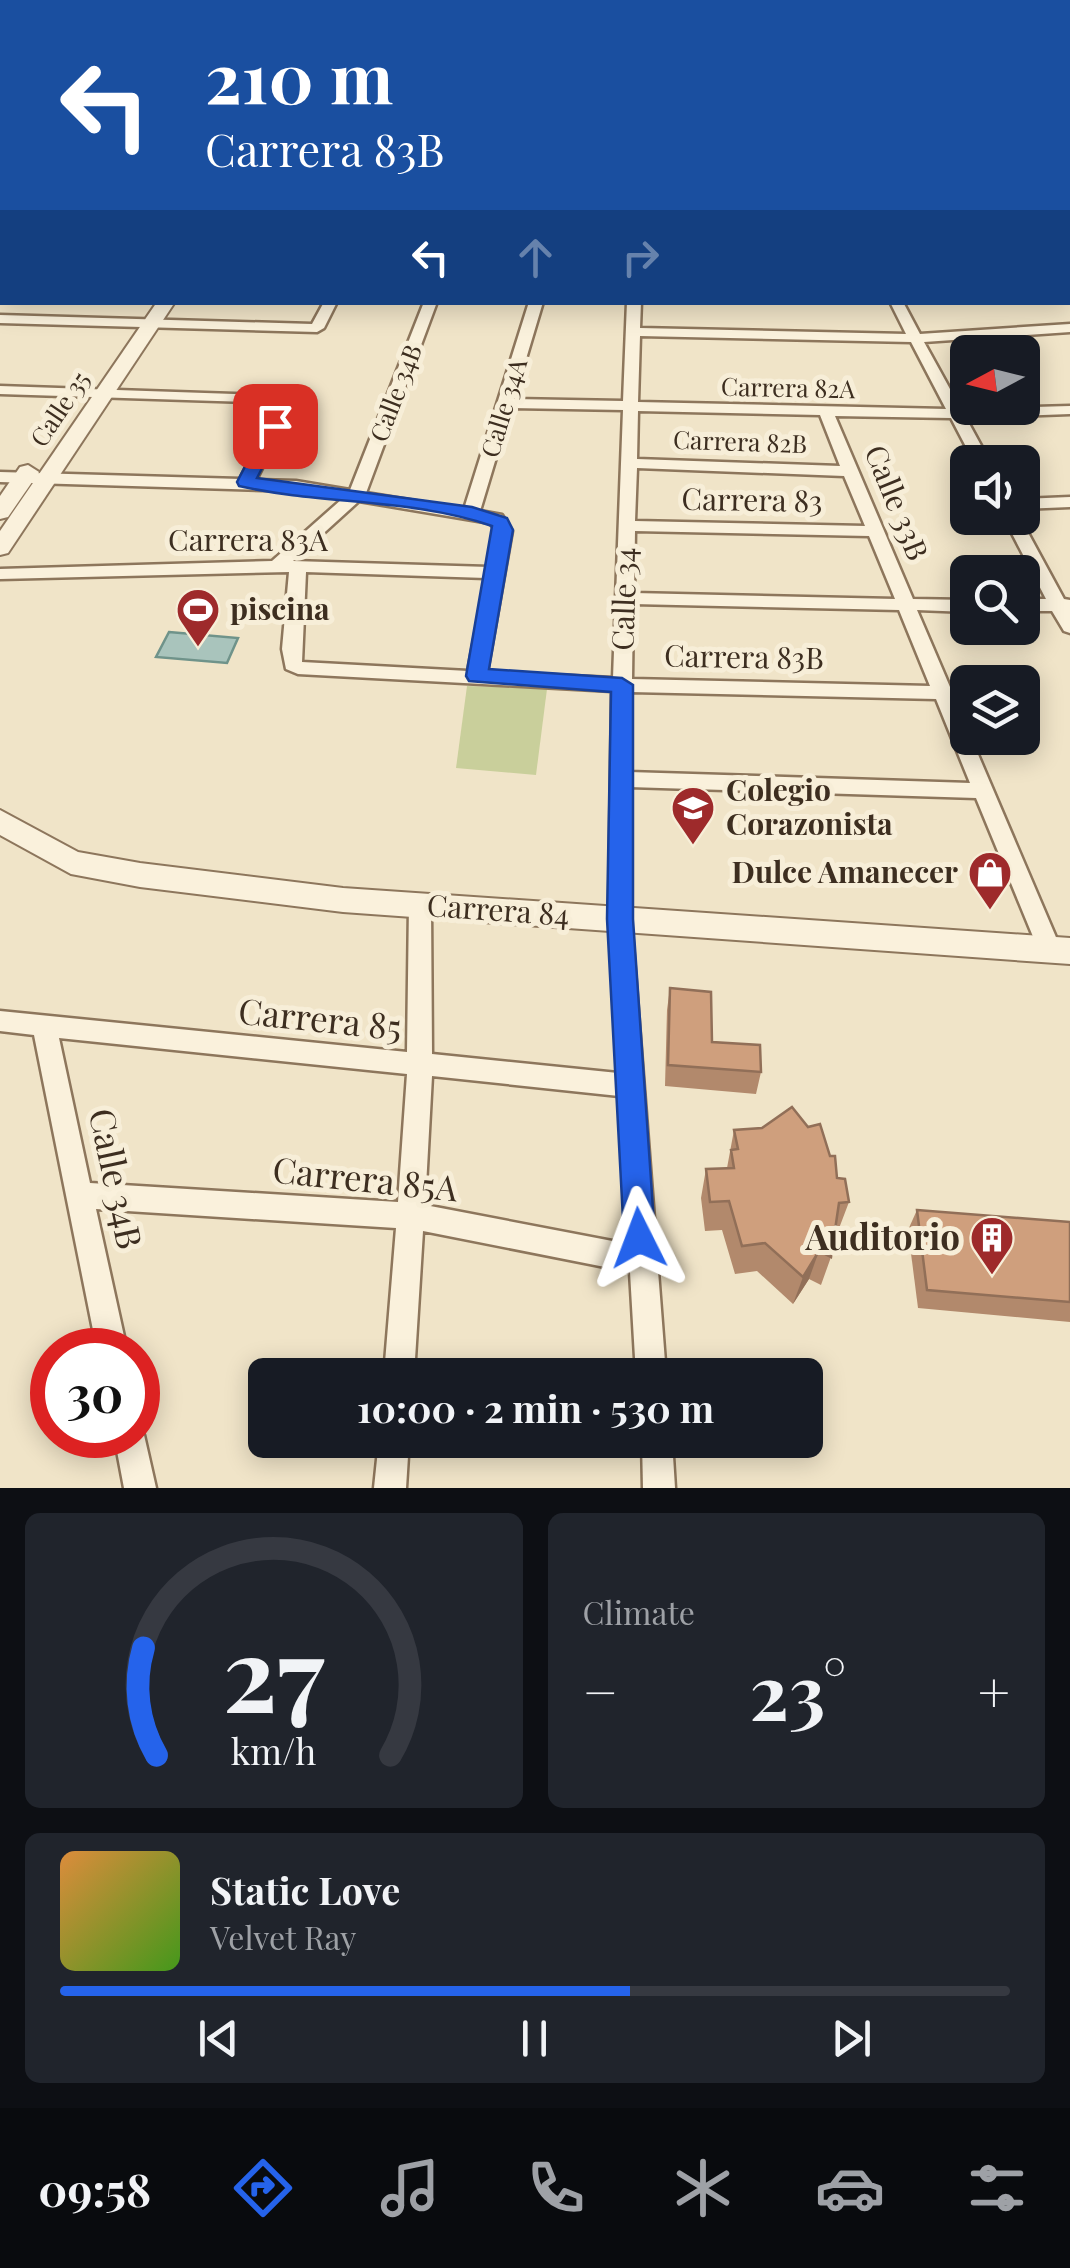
<!DOCTYPE html>
<meta charset="utf-8">
<style>
:root{--surface:#171b24;--page:#20242c;--text:#f1f3f6;--muted:#9ea1a6;--line:#363941;--accent:#2563eb}
body{margin:0;font-family:"Playfair Display",serif;background:var(--page);color:var(--text);height:100vh;display:flex;flex-direction:column;font-size:38px;white-space:nowrap}
*{box-sizing:border-box;margin:0}
p{font-size:32px;color:var(--muted)}
.icon{flex:none;width:55px;height:55px;fill:none;stroke:currentColor;stroke-width:2;stroke-linecap:round;stroke-linejoin:round}
.map{position:relative;height:1488px;overflow:hidden}
.drawer{display:flex;flex-direction:column;gap:25px;padding:25px;background:#0d0f14;flex:1}
.drawer>*{flex:none}
.hud{position:absolute;left:0px;top:0px;width:1070px;height:305px;box-shadow:0 5px 25px #0003;background:#1a4fa0;color:#fff;overflow:hidden}
.needle{width:65px;rotate:263deg}
.controls{position:absolute;left:950px;top:335px;display:grid;gap:20px}
.controls a{display:grid;place-items:center;width:90px;height:90px;border-radius:15px;background:var(--surface);box-shadow:0 5px 25px #0003;font-size:50px}
.speed{position:absolute;left:30px;top:1328px;display:flex;gap:20px;font-size:50px;font-weight:700;text-align:center}
.speed>*{display:grid;place-content:center;width:130px;height:130px;border-radius:50%;background:var(--surface);box-shadow:0 5px 25px #0003;line-height:1}
.speed .limit{border:15px solid #d22;background:#fff;color:#111}
.pin{position:absolute;display:grid;place-items:center;width:85px;height:85px;color:#fff;margin:-42px;border-radius:20px;box-shadow:0 5px 15px #0006}
.me{position:absolute;width:110px;margin:-55px;rotate:357deg;stroke-linejoin:round;filter:drop-shadow(0 0 8px #0008)}
.turn{display:flex;align-items:center;gap:35px;height:210px;padding:0 40px;font-size:45px}
.turn .icon{width:130px;height:130px;stroke-width:2.5}
.turn b{display:block;font-size:70px;line-height:85px}
.lanes{display:flex;align-items:center;height:95px;padding:0 40px;background:#0003;justify-content:center;gap:50px;direction:ltr}
.lanes .off{opacity:.35}
.big{font-size:75px;font-weight:700;line-height:1.1}
.drawer .widget{flex:1;display:flex;flex-direction:column;justify-content:center;gap:15px;min-width:0;padding:0 35px;border-radius:15px;background:var(--page)}
.drawer .dial{align-items:center;gap:0}
.dial svg{height:260px;overflow:visible;fill:none;stroke:var(--line);stroke-width:7;stroke-linecap:round;text-anchor:middle}
.dial text{fill:var(--text);stroke:none}
.song{display:flex;align-items:center;gap:30px}
.cover{width:120px;height:120px;border-radius:15px;background:linear-gradient(135deg,hsl(30 70% 55%),hsl(100 70% 35%))}
.played{height:10px;border-radius:5px;background:linear-gradient(90deg,var(--accent) 60%,var(--line) 60%)}
.keys{display:flex;justify-content:space-around;direction:ltr}
.heat{display:flex;justify-content:space-between;align-items:center;font-size:55px;direction:ltr}
.drawer .tiles{flex:1;display:grid;gap:25px;grid-template-columns:1fr 1fr}
.widget:last-child{grid-column:span 2}
.trip{position:absolute;left:248px;top:1358px;width:575px;height:100px;border-radius:15px;background:var(--surface);box-shadow:0 5px 25px #0003;font-weight:700;line-height:100px;text-align:center}
.tabs{display:flex;height:160px;justify-content:space-around;align-items:center;background:#090b0e;color:var(--muted)}
.tabs .icon{width:70px;height:70px}
.tabs .on{color:var(--accent)}
.tabs b{font-size:45px;color:var(--text)}
.map>svg:first-child{display:block}
</style>
<div class="map">
<svg width="1070" height="1488" viewBox="0 0 1070 1488">
<rect width="100%" height="100%" fill="#f0e4c8"/>
<path fill="#c9cf9b" d="M467 686 547 689 536 775 456 768Z"/>
<path fill="#a9c4bc" stroke="#6f938a" stroke-width="2.5" d="M169 632 238 638 227 663 156 657Z"/>
<g fill="none" stroke-linecap="round" stroke-linejoin="round">
<defs>
<g id="minor">
<rect x="323" y="0" width="8" height="2"/>
<path d="M493 0H531L532 2H492Z"/>
<rect x="588" y="0" width="8" height="2"/>
<path d="M677 0H686L687 2H679Z"/>
<path d="M769 0H778L779 2H771Z"/>
<path d="M926 0H936L937 2H928Z"/>
<path d="M1002 0H1012L1013 2H1004Z"/>
<rect x="0" y="13" width="2" height="6"/>
<path d="M1068 44 1070 45V52L1068 51Z"/>
<rect x="1068" y="79" width="2" height="6"/>
<rect x="0" y="83" width="2" height="6"/>
<rect x="0" y="111" width="2" height="6"/>
<rect x="1068" y="121" width="2" height="6"/>
<rect x="0" y="142" width="2" height="6"/>
<rect x="1068" y="259" width="2" height="8"/>
<path d="M2 262V271L0 272V263Z"/>
<path d="M324 302H337L324 328 317 332 0 323V315L312 324Z"/>
<path d="M424 302H437L366 493 464 509 529 302H543L514 399 623 401 627 302H641L640 328 906 334 890 302H903L920 334 1070 324V332L924 342 961 409 1070 406V414L966 418 990 462H974L951 418 835 416 913 599 968 600V612L917 610 968 729V738H971L1061 949 1057 956 1049 958 1041 956 976 798 629 787 631 919 666 1375H636L630 1272 423 1231 414 1375H384L396 1228 96 1209 127 1350H97L34 1035 0 1031V1011L407 1052 409 905 412 899 420 896 428 899 431 905 432 1054 618 1073 609 919 612 691 298 674 286 669 282 649 289 572 0 579V569L272 561 342 499 296 491 0 482V472L240 479 280 403 0 394V386L295 396 297 399 256 480 296 481 350 490ZM640 336 911 342 946 409 638 402ZM511 408 623 410 613 678 487 672 512 531 502 515 480 511ZM638 411 820 415 840 466 637 459ZM637 468 844 476 865 526 635 521ZM359 501 490 523 496 531 489 567 293 561ZM635 531 869 536 895 599 634 593ZM306 572 486 578 468 671 302 662ZM633 604 899 610 930 686 632 679ZM631 692 936 699 970 783 629 772ZM59 1038 407 1074 398 1202 90 1183ZM432 1076 619 1096 628 1244 425 1205Z"/>
<path d="M1070 497V507L1022 509V499Z"/>
<path d="M1004 518H1020L1064 599 1070 600V633L1064 631 1052 611H1022V599H1046Z"/>
<path d="M138 1423 144 1435 156 1488H124L114 1435H138Z"/>
<path d="M379 1440H409L406 1488H374Z"/>
<path d="M642 1440H672L675 1488H643Z"/>
</g>
<g id="tertiary">
<path d="M253 0H273L274 2H255Z"/>
<path d="M2 44V53L0 54V45Z"/>
<path d="M1068 204 1070 205V216L1068 215Z"/>
<path d="M157 302H175L8 553 0 555V531Z"/>
<path d="M28 465 39 472 8 517 0 519V496L20 467Z"/>
<path d="M0 810 78 852 140 863 343 888 1070 938V964L343 912 140 887 71 874 0 835Z"/>
</g>
<g id="primary">
<path d="M853 0H869L870 2H855Z"/>
<rect x="1068" y="155" width="2" height="11"/>
<path d="M1070 192V204L1068 205V193Z"/>
<rect x="0" y="197" width="2" height="12"/>
</g>
</defs>
<use href="#minor" stroke="#8d765c" stroke-width="5"/>
<use href="#tertiary" stroke="#8d765c" stroke-width="4"/>
<use href="#primary" stroke="#5b4430" stroke-width="6"/>
<use href="#minor" fill="#faf1dc" fill-rule="evenodd"/>
<use href="#tertiary" fill="#faf1dc" fill-rule="evenodd"/>
<use href="#primary" fill="#f3d9a0" fill-rule="evenodd"/>
</g>
<g fill="#b2896c">
<path d="M670 988 712 1042 761 1072 756 1094 665 1086 667 1010Z"/>
<path d="M734 1130 837 1178 849 1202 838 1231H835L831 1257 821 1285 809 1279 793 1304 757 1271 735 1274 722 1230 705 1231 701 1198 706 1169 727 1168Z"/>
<path d="M917 1210 1070 1222V1322L918 1308 908 1230Z"/>
</g>
<path fill="#916f58" d="M819 1251 809 1279 793 1304 803 1277Z"/>
<g fill="#cf9f7d" stroke="#916f58" stroke-width="2.5">
<path d="M670 988 711 992 712 1042 760 1045 761 1072 668 1065Z"/>
<path d="M792 1107 808 1127 820 1124 830 1156H835L837 1178 845 1179 849 1202 839 1203 831 1257 819 1251 803 1277 765 1243 742 1246 729 1201 710 1202 706 1169 734 1168 731 1150 738 1149 734 1130 762 1128Z"/>
<path d="M917 1210 1070 1222V1302L927 1290Z"/>
</g>
<path fill="#2563eb" stroke="#184099" stroke-width="2.5" d="M275 421 284 426 257 478 472 507 507 518 513 530 489 669 622 678 633 685V919L655 1238 650 1248 639 1253 628 1248 624 1238 607 919 611 692 469 681 466 676 492 526C411 498 322 505 239 486L237 482 266 426Z"/>
<defs>
<symbol id="stadium-pin" viewBox="-11 -11 22 30"><path d="M0 17L-7.5 6A9.5 9.5 0 1 1 7.5 6Z" fill="#9e2a2b" stroke="#f7eed8"/><path d="M0-5a6.5 5 0 1 0 0 10a6.5 5 0 1 0 0-10ZM-3.5-1.8h7v3.6h-7Z" fill="#fff"/></symbol>
<symbol id="university-pin" viewBox="-11 -11 22 30"><path d="M0 17L-7.5 6A9.5 9.5 0 1 1 7.5 6Z" fill="#9e2a2b" stroke="#f7eed8"/><path d="M0-5L7-2L0 1L-7-2ZM-4 1L0 2.5L4 1V4Q0 6-4 4Z" fill="#fff"/></symbol>
<symbol id="shop-pin" viewBox="-11 -11 22 30"><path d="M0 17L-7.5 6A9.5 9.5 0 1 1 7.5 6Z" fill="#9e2a2b" stroke="#f7eed8"/><path d="M-5-2.5h2.3a2.7 3.5 0 0 1 5.4 0H5L5.5 6h-11ZM-1.5-2.5h3a1.5 2.3 0 0 0-3 0Z" fill="#fff"/></symbol>
<symbol id="building-pin" viewBox="-11 -11 22 30"><path d="M0 17L-7.5 6A9.5 9.5 0 1 1 7.5 6Z" fill="#9e2a2b" stroke="#f7eed8"/><path d="M-4-6H4V6H1V3H-1V6H-4ZM-2.5-4.3h1.7v1.8h-1.7ZM.8-4.3h1.7v1.8H.8ZM-2.5-1h1.7V.8h-1.7ZM.8-1h1.7V.8H.8Z" fill="#fff"/></symbol>
</defs>
<g fill-rule="evenodd">
<use href="#stadium-pin" x="173" y="585" width="50" height="68"/>
<use href="#university-pin" x="668" y="783" width="50" height="68"/>
<use href="#shop-pin" x="965" y="848" width="50" height="68"/>
<use href="#building-pin" x="967" y="1213" width="50" height="68"/>
</g>
<g text-anchor="middle" stroke-width="10" stroke-linejoin="round" paint-order="stroke">
<g font-size="25" fill="#3d2e20" stroke="#f7eed8">
<text transform="translate(788 388) rotate(1)" y="9">Carrera 82A</text>
<text transform="translate(396 393) rotate(-69)" y="9">Calle 34B</text>
<text transform="translate(504 408) rotate(-73)" y="9">Calle 34A</text>
<text transform="translate(60 409) rotate(-56)" y="9">Calle 35</text>
<text transform="translate(740 442) rotate(2)" y="9">Carrera 82B</text>
</g>
<g font-size="30" fill="#3d2e20" stroke="#f7eed8">
<text transform="translate(752 501) rotate(1)" y="10">Carrera 83</text>
<text transform="translate(896 503) rotate(68)" y="10">Calle 33B</text>
<text x="248" y="551">Carrera 83A</text>
<text transform="translate(625 599) rotate(-88)" y="10">Calle 34</text>
<text transform="translate(744 658) rotate(1)" y="10">Carrera 83B</text>
<text transform="translate(498 911) rotate(4)" y="10">Carrera 84</text>
</g>
<g font-size="30" font-weight="bold" fill="#3d2e20" stroke="#f7eed8" text-anchor="start">
<text x="230" y="620">piscina</text>
<text x="726" y="801">Colegio<tspan x="726" dy="34">Corazonista</tspan></text>
<text x="958" y="883" text-anchor="end">Dulce Amanecer</text>
</g>
<g font-size="35" fill="#3d2e20" stroke="#f7eed8">
<text transform="translate(320 1020) rotate(6)" y="12">Carrera 85</text>
<text transform="translate(115 1179) rotate(78)" y="12">Calle 34B</text>
<text transform="translate(365 1180) rotate(6)" y="12">Carrera 85A</text>
</g>
<g font-size="35" font-weight="bold" fill="#3d2e20" stroke="#f7eed8" text-anchor="end">
<text x="960" y="1250">Auditorio</text>
</g>
</g>
</svg>
<div class="controls">
<a><svg class="needle" viewBox="-14 -14 28 28"><path d="M0-13l5 13h-10z" fill="#e53935"/><path d="M0 13l5-13h-10z" fill="#9ea1a6"/></svg></a>
<a><svg class="icon" aria-label="sound" viewBox="0 0 24 24"><path d="M4 9h4l5-4v14l-5-4H4zM17 9q2 3 0 6"/></svg></a>
<a><svg class="icon" aria-label="search" viewBox="0 0 24 24"><circle cx="10" cy="10" r="6"/><path d="M15 15l6 6"/></svg></a>
<a><svg class="icon" aria-label="layers" viewBox="0 0 24 24"><path d="M12 4l9 5-9 5-9-5zM3 14l9 5 9-5"/></svg></a>
</div>
<div class="speed"><div class="limit">30</div></div>
<div class="pin" style="left:275px;top:426px;background:#d93025"><svg class="icon" aria-label="arrive" viewBox="0 0 24 24"><path d="M6 21V4h12l-3 4 3 4H6"/></svg></div>
<svg class="me" style="left:639px;top:1238px" viewBox="-20 -20 40 40"><path d="M0-17L14 15 0 8-14 15z" fill="#2563eb" stroke="#fff" stroke-width="4"/></svg>
<div class="trip">10:00 · 2 min · 530 m</div>
<div class="hud">
<div class="turn"><svg class="icon" aria-label="left" viewBox="0 0 24 24"><path d="M17 20v-9H6M10 6l-5 5 5 5"/></svg><div><b>210 m</b>Carrera 83B</div></div>
<div class="lanes"><svg class="icon" aria-label="left" viewBox="0 0 24 24"><path d="M17 20v-9H6M10 6l-5 5 5 5"/></svg><svg class="icon off" aria-label="ahead" viewBox="0 0 24 24"><path d="M12 20V5M6 11l6-6 6 6"/></svg><svg class="icon off" aria-label="right" viewBox="0 0 24 24"><path d="M7 20v-9h11M14 6l5 5-5 5"/></svg></div>
</div>
</div>
<section class="drawer">
<div class="tiles">
<div class="widget dial"><svg viewBox="0 0 100 80">
<path d="M14 69A42 42 0 1 1 86 69"/>
<path d="M14 69A42 42 0 0 1 10 36" stroke="#2563eb"/>
<text x="50" y="56" font-size="32" font-weight="700">27</text>
<text x="50" y="72" font-size="11">km/h</text>
</svg></div>
<div class="widget"><p>Climate</p>
<div class="heat"><a>−</a><b class="big">23°</b><a>+</a></div>
</div>
<div class="widget">
<div class="song"><i class="cover"></i><div><b>Static Love</b><p>Velvet Ray</p></div></div>
<div class="played"></div>
<div class="keys"><svg class="icon" aria-label="previous" viewBox="0 0 24 24"><path d="M18 5L8 12l10 7zM5 5v14"/></svg><svg class="icon" aria-label="pause" viewBox="0 0 24 24"><path d="M8 5v14M16 5v14"/></svg><svg class="icon" aria-label="next" viewBox="0 0 24 24"><path d="M6 5l10 7-10 7zM19 5v14"/></svg></div>
</div>
</div>
</section>
<nav class="tabs">
<b>09:58</b>
<svg class="icon on" aria-label="directions" viewBox="0 0 24 24"><path d="M12 3l9 9-9 9-9-9zM9 14v-3h6M13 9l2 2-2 2"/></svg>
<svg class="icon" aria-label="music" viewBox="0 0 24 24"><path d="M9 18V5l10-2v13"/><circle cx="6" cy="18" r="3"/><circle cx="16" cy="16" r="3"/></svg>
<svg class="icon" aria-label="phone" viewBox="0 0 24 24"><path d="M5 4h4l2 5-3 2q2 4 5 5l2-3 5 2v4C11 20 4 13 5 4z"/></svg>
<svg class="icon" aria-label="climate" viewBox="0 0 24 24"><path d="M12 3v18M4 7l16 10M4 17L20 7"/></svg>
<svg class="icon" aria-label="car" viewBox="0 0 24 24"><path d="M5 17H2v-5l4-1 3-4h7l3 4 3 1v5h-3M9 17h6M6 11h13"/><circle cx="7" cy="17" r="2"/><circle cx="17" cy="17" r="2"/></svg>
<svg class="icon" aria-label="filters" viewBox="0 0 24 24"><path d="M4 7h16M4 17h16"/><circle cx="9" cy="7" r="2"/><circle cx="15" cy="17" r="2"/></svg>
</nav>
